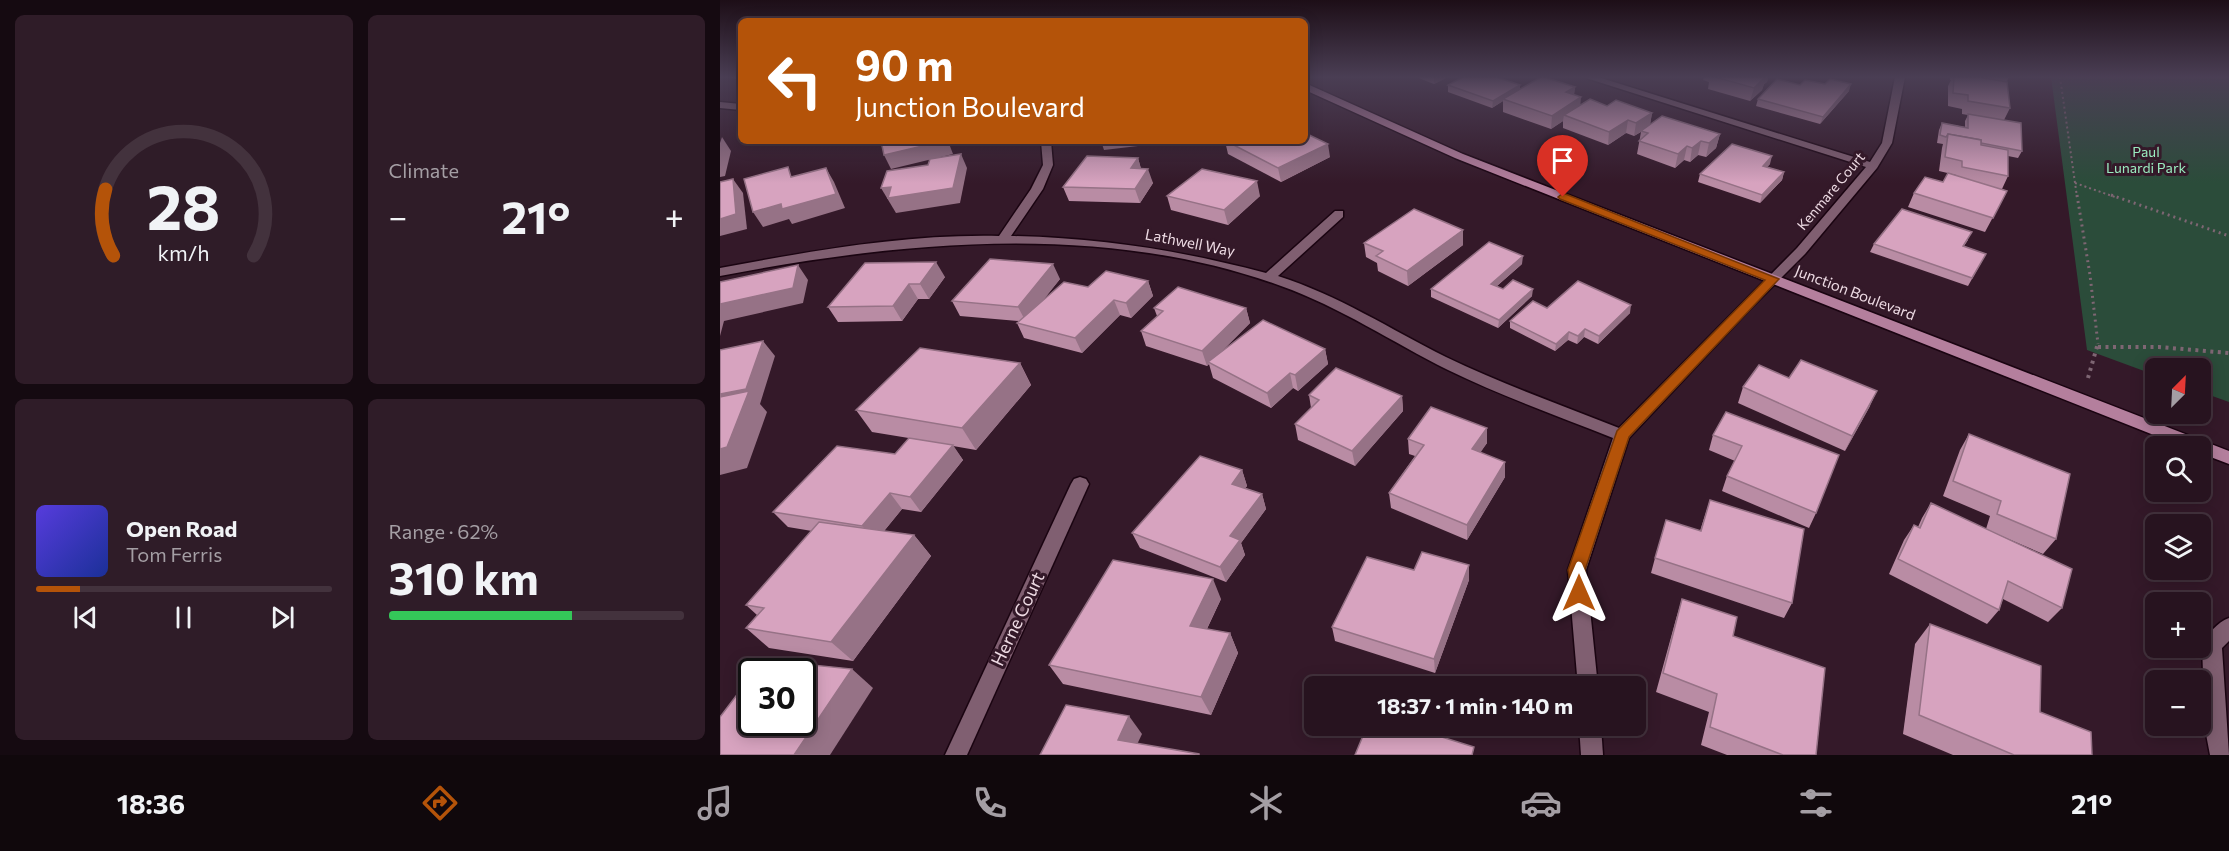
<!DOCTYPE html>
<meta charset="utf-8">
<style>
:root{--surface:#27131f;--page:#2f1c28;--text:#f1f3f6;--muted:#a49ea4;--line:#43323d;--accent:#b45309}
body{margin:0;font-family:Commissioner,sans-serif;background:var(--page);color:var(--text);height:100vh;display:flex;flex-direction:column;font-size:22px;white-space:nowrap}
*{box-sizing:border-box;margin:0}
p{font-size:20px;color:var(--muted)}
.icon{flex:none;width:33px;height:33px;fill:none;stroke:currentColor;stroke-width:2;stroke-linecap:round;stroke-linejoin:round}
.map{position:relative;flex:1;overflow:hidden}
.sheet{display:flex;flex-direction:column;gap:15px;padding:15px;background:#150a11;width:720px}
.sheet>*{flex:none}
.banner{position:absolute;left:18px;top:18px;width:570px;height:126px;border-radius:9px;box-shadow:0 3px 15px #0003,0 0 0 2px var(--line);background:#b45309;color:#fff;overflow:hidden}
.needle{width:39px;rotate:24deg}
.tools{position:absolute;left:1425px;top:358px;display:grid;gap:12px}
.tools a{display:grid;place-items:center;width:66px;height:66px;border-radius:9px;background:var(--surface);box-shadow:0 3px 15px #0003,0 0 0 2px var(--line);font-size:30px}
.speed{position:absolute;left:18px;top:658px;display:flex;gap:12px;font-size:30px;font-weight:700;text-align:center}
.speed>*{display:grid;place-content:center;width:78px;height:78px;border-radius:50%;background:var(--surface);box-shadow:0 3px 15px #0003,0 0 0 2px var(--line);line-height:1}
.speed .limit{border:3px solid #111;border-radius:9px;background:#fff;color:#111}
.pin{position:absolute;display:grid;place-items:center;width:51px;height:51px;color:#fff;margin:-62px -26px;border-radius:50% 50% 50% 0;rotate:-45deg;box-shadow:0 0 6px #0007}
.pin .icon{rotate:45deg}
.me{position:absolute;width:66px;margin:-33px;rotate:0deg;stroke-linejoin:round;filter:drop-shadow(0 0 4px #0008)}
.turn{display:flex;align-items:center;gap:21px;height:126px;padding:0 18px;font-size:27px}
.turn .icon{width:78px;height:78px;stroke-width:2.5}
.turn b{display:block;font-size:42px;line-height:51px}
.big{font-size:45px;font-weight:700;line-height:1.1}
.sheet .tile{flex:1;display:flex;flex-direction:column;justify-content:center;gap:9px;min-width:0;padding:0 21px;border-radius:9px;background:var(--page)}
.sheet .dial{align-items:center;gap:0}
.dial svg{height:156px;overflow:visible;fill:none;stroke:var(--line);stroke-width:7;stroke-linecap:round;text-anchor:middle}
.dial text{fill:var(--text);stroke:none}
.song{display:flex;align-items:center;gap:18px}
.cover{width:72px;height:72px;border-radius:9px;background:linear-gradient(135deg,hsl(250 70% 55%),hsl(230 70% 35%))}
.played{height:6px;border-radius:3px;background:linear-gradient(90deg,var(--accent) 15%,var(--line) 15%)}
.keys{display:flex;justify-content:space-around;direction:ltr}
.heat{display:flex;justify-content:space-between;align-items:center;font-size:33px;direction:ltr}
.charge{height:9px;border-radius:4px;background:linear-gradient(90deg,#34c759 62%,var(--line) 0)}
.sheet .tiles{flex:1;display:grid;gap:15px;grid-template-columns:repeat(2,1fr)}
.trip{position:absolute;left:584px;top:676px;width:342px;height:60px;border-radius:9px;background:var(--surface);box-shadow:0 3px 15px #0003,0 0 0 2px var(--line);font-weight:700;line-height:60px;text-align:center}
.menu{display:flex;height:96px;justify-content:space-around;align-items:center;background:#10080c;color:var(--muted)}
.menu .icon{width:42px;height:42px}
.menu .on{color:var(--accent)}
.menu b{font-size:27px;color:var(--text)}
main{display:flex;flex:1;min-height:0}
.map>svg:first-child{display:block}
</style>
<main>
<section class="sheet">
<div class="tiles">
<div class="tile dial"><svg viewBox="0 0 100 80">
<path d="M14 69A42 42 0 1 1 86 69"/>
<path d="M14 69A42 42 0 0 1 10 35" stroke="#b45309"/>
<text x="50" y="56" font-size="32" font-weight="700">28</text>
<text x="50" y="72" font-size="11">km/h</text>
</svg></div>
<div class="tile"><p>Climate</p>
<div class="heat"><a>−</a><b class="big">21°</b><a>+</a></div>
</div>
<div class="tile">
<div class="song"><i class="cover"></i><div><b>Open Road</b><p>Tom Ferris</p></div></div>
<div class="played"></div>
<div class="keys"><svg class="icon" aria-label="previous" viewBox="0 0 24 24"><path d="M18 5L8 12l10 7zM5 5v14"/></svg><svg class="icon" aria-label="pause" viewBox="0 0 24 24"><path d="M8 5v14M16 5v14"/></svg><svg class="icon" aria-label="next" viewBox="0 0 24 24"><path d="M6 5l10 7-10 7zM19 5v14"/></svg></div>
</div>
<div class="tile"><p>Range · 62%</p><b class="big">310 km</b><div class="charge"></div></div>
</div>
</section>
<div class="map">
<svg width="1509" height="755" viewBox="0 0 1509 755">
<rect width="100%" height="100%" fill="#341929"/>
<path fill="#2b4c3a" d="M1331 77H1509V402L1481 392 1480 369H1436L1435 375 1367 350Z"/>
<g fill="none" stroke-linecap="round" stroke-linejoin="round">
<defs>
<g id="minor">
<path d="M863 77H878L1150 162 1162 143 1175 77H1185L1172 143 1157 168 1085 254 1027 312 909 438 866 570 878 687H858L848 570 893 438C838 416 781 396 728 370 672 342 620 307 561 286 382 221 183 241 0 276V268C92 251 185 234 279 236L311 189 323 165 321 141H331L333 165 323 189 291 236C381 238 459 250 546 273L615 211H623V217L558 276C618 295 670 329 726 357 782 384 841 405 899 428L1077 248 1146 167Z"/>
<path d="M0 102 21 104V110L0 108Z"/>
<path d="M360 477 366 479 369 484 247 755H225L351 484 354 479Z"/>
<path d="M1509 618V641L1502 648 1509 755H1490L1485 729 1482 645C1487 634 1498 622 1509 618Z"/>
<path d="M859 726H881L883 755H861Z"/>
</g>
<path id="major" d="M585 83 743 154 1509 451V464L1480 453V447H1464L735 158 585 90Z"/>
</defs>
<use href="#minor" stroke="#1a0411" stroke-width="3"/>
<use href="#major" stroke="#1a0411" stroke-width="3"/>
<g stroke="#7e6673" stroke-width="2" stroke-dasharray="2 3" stroke-linecap="butt">
<path d="M1340 77 1357 197"/>
<path d="M1355 183 1395 197"/>
</g>
<g stroke="#7e6673" stroke-width="3" stroke-dasharray="2 4" stroke-linecap="butt">
<path d="M1357 195 1370 275 1378 344"/>
<path d="M1391 195 1509 236"/>
</g>
<g stroke="#7e6673" stroke-width="4" stroke-dasharray="3 4.5" stroke-linecap="butt">
<path d="M1378 347H1439L1509 353"/>
<path d="M1368 378 1378 343"/>
</g>
<use href="#minor" fill="#805f71" fill-rule="evenodd"/>
<use href="#major" fill="#b47f9d" fill-rule="evenodd"/>
</g>
<g fill="#b98ca4">
<path d="M11 77H21V79L11 78Z"/>
<path d="M696 77H728L714 84Z"/>
<path d="M984 77H1048L1047 82 1044 84 1042 90 1030 101 988 89 989 82 983 80Z"/>
<path d="M1230 77H1289L1287 81 1290 108 1284 120 1302 151 1298 158 1288 156V176L1282 189 1287 191 1265 232 1188 207 1194 193 1236 176V175L1219 171 1222 148 1223 144 1217 143 1219 130 1222 123 1245 127V121L1248 115 1242 114V109L1228 106V86L1231 80H1230Z"/>
<path d="M782 79 800 89 855 87 854 95 861 105 887 106 932 113 930 124 1000 134 996 148 986 157 978 155 970 162 964 160 955 168 917 154 921 132 914 136 906 133 888 145 843 128V121L831 129 783 112V101L772 108 728 92V85Z"/>
<path d="M1080 85 1129 91 1100 124 1036 106 1038 99Z"/>
<path d="M505 141 610 157 561 182 508 154Z"/>
<path d="M418 158 421 169 433 183 420 203 349 201 343 187Z"/>
<path d="M1050 164 1047 167 1064 172 1062 180 1040 203 978 182 980 174Z"/>
<path d="M447 196H540L508 225 451 210Z"/>
<path d="M1248 240 1244 246 1266 254 1248 286 1150 252 1154 244Z"/>
<path d="M644 243 743 245 688 286 658 271 657 263 646 257Z"/>
<path d="M145 263 225 277 209 299H198L182 321 118 322 108 307Z"/>
<path d="M802 264 777 286 783 289 812 296 778 328 711 297V289Z"/>
<path d="M340 279 322 301 368 287 428 281 433 296 411 318 400 315 362 353 304 338 297 323 299 321 240 316 232 301Z"/>
<path d="M434 308H526L530 323 499 354 605 349 608 364 578 391 573 388 551 408 493 378 489 364 487 366 426 346 421 331 437 316Z"/>
<path d="M827 308 910 313 878 344 864 337 857 344 848 340 835 351 790 328V321Z"/>
<path d="M300 363 311 385 256 450 233 446 243 460 201 512 182 509 164 531 194 535 211 556 133 661 49 648 26 628 37 615 26 605 92 531 68 527 53 512 175 454 207 441 152 432 136 410Z"/>
<path d="M1069 378 1150 406 1125 451 1018 403 1023 387Z"/>
<path d="M589 395 682 396 683 411 635 466 578 440 575 424 591 408Z"/>
<path d="M1006 412 1096 513 1089 528 1002 491 1007 476 1015 461 989 450 993 435Z"/>
<path d="M767 428V443L760 452 785 477 747 540 671 508 669 493 695 456 689 454 688 439Z"/>
<path d="M1249 434 1336 539 1323 554 1270 531 1342 608 1328 622 1283 599 1279 610 1267 624 1169 574 1184 540 1194 525 1198 527 1202 518 1211 503 1266 529 1270 516 1223 496 1240 450Z"/>
<path d="M522 470 527 486 525 488 542 494 546 509 521 543 525 555 506 582 420 548 412 533Z"/>
<path d="M990 500 1072 603 1064 618 931 573 935 558 980 531Z"/>
<path d="M749 565V580L715 673 615 641 612 627 694 570Z"/>
<path d="M501 599 487 629 510 633 518 653 491 715 343 684 329 665Z"/>
<path d="M962 599 1013 636 1096 755H1007L981 745 989 712 936 692 956 619Z"/>
<path d="M1210 624 1320 712 1372 755H1233L1183 734 1195 644Z"/>
</g>
<g fill="#967286">
<path d="M714 77H728L714 84Z"/>
<path d="M1041 77H1048L1047 82 1044 84 1042 90 1030 101 1034 88Z"/>
<path d="M1131 84 1129 91 1100 124 1103 117Z"/>
<path d="M800 85V92L783 99V101L772 108 773 101Z"/>
<path d="M855 87 853 100 846 92Z"/>
<path d="M861 97 860 110 844 115 843 121 831 129 832 116Z"/>
<path d="M932 113 930 126 914 136 916 123Z"/>
<path d="M908 120 906 133 888 145 889 132Z"/>
<path d="M1000 134 996 148 986 157 989 143Z"/>
<path d="M2 137 11 151 5 176 0 177V143Z"/>
<path d="M224 141H228L233 154 171 169 164 155Z"/>
<path d="M381 141H418V146L384 150Z"/>
<path d="M981 141 978 155 970 162 972 148Z"/>
<path d="M608 144 610 157 561 182 558 168Z"/>
<path d="M967 146 964 160 955 168 958 154Z"/>
<path d="M241 154 247 168 240 203 176 213 161 188Z"/>
<path d="M1052 156 1050 164 1041 173 1043 166Z"/>
<path d="M418 158 422 172 411 168Z"/>
<path d="M106 168 114 182 125 208 72 224 69 219 43 227 33 212Z"/>
<path d="M428 169 433 183 420 203 415 189Z"/>
<path d="M1064 172 1062 180 1040 203 1042 195Z"/>
<path d="M13 179 23 193 27 229 0 236V219Z"/>
<path d="M537 181 540 196 508 225 504 210Z"/>
<path d="M743 230V245L688 286 687 271Z"/>
<path d="M803 256 802 264 771 291V284Z"/>
<path d="M216 262 225 277 209 299 200 284Z"/>
<path d="M333 264 340 279 306 322 298 307Z"/>
<path d="M78 265 88 280 83 303 4 321 0 336V304Z"/>
<path d="M428 281 433 296 411 318 406 303Z"/>
<path d="M189 284 198 299 182 321 173 306Z"/>
<path d="M813 289 812 296 778 328 779 320Z"/>
<path d="M394 300 400 315 362 353 355 338Z"/>
<path d="M911 305 910 313 878 344 879 336Z"/>
<path d="M526 308 530 323 490 363 488 362 489 364 487 366 482 351Z"/>
<path d="M865 329 864 337 857 344 858 336Z"/>
<path d="M849 332 848 340 835 351 836 344Z"/>
<path d="M43 341 55 356 40 404 47 412 27 468 0 475V394Z"/>
<path d="M605 349 608 364 578 391 575 375Z"/>
<path d="M300 363 311 385 256 450 242 428Z"/>
<path d="M570 373 573 388 551 408 547 393Z"/>
<path d="M1157 391 1150 406 1125 451 1132 436Z"/>
<path d="M682 396 683 411 635 466 632 451Z"/>
<path d="M767 428V443L752 465V449Z"/>
<path d="M233 445 243 460 201 512 190 497Z"/>
<path d="M785 462V477L747 540V525Z"/>
<path d="M522 470 527 486 517 499 512 484Z"/>
<path d="M170 493 182 509 156 541 142 526Z"/>
<path d="M542 494 546 509 521 543 525 555 506 582 500 567 510 536Z"/>
<path d="M194 535 211 556 133 661 111 642Z"/>
<path d="M749 565V580L715 673 714 659Z"/>
<path d="M493 579 501 599 479 645 470 626Z"/>
<path d="M510 633 518 653 491 715 481 697Z"/>
<path d="M132 669 153 688 110 755H74Z"/>
<path d="M409 716 422 734 412 755 398 740Z"/>
<path d="M712 726H719V727L711 751 709 733Z"/>
</g>
<g fill="#d7a3bf" stroke="#967286" stroke-width="1.5">
<path d="M743 77H776L800 85 773 101 728 85Z"/>
<path d="M821 77H824L855 87 846 92 861 97 832 116 783 99Z"/>
<path d="M995 77H1045L1034 88Z"/>
<path d="M1234 77H1258L1287 82 1290 108 1248 101V95L1233 93Z"/>
<path d="M1057 79 1080 85 1085 80 1105 84 1110 79 1131 84 1103 117 1038 99Z"/>
<path d="M870 99 887 106 896 100 932 113 916 123 908 120 889 132 844 115Z"/>
<path d="M1248 114 1301 123 1302 151 1261 143V140L1228 134 1226 137 1220 135 1222 123 1248 128Z"/>
<path d="M942 116 1000 134 989 143 981 141 972 148 967 146 958 154 919 141 928 133 921 131Z"/>
<path d="M585 133 608 144 558 168 506 141H585Z"/>
<path d="M1228 134 1261 140V145L1288 150V176L1242 167V161L1225 157Z"/>
<path d="M161 141H224L164 155Z"/>
<path d="M1012 144 1052 156 1043 166 1064 172 1042 195 980 174Z"/>
<path d="M241 154 233 188 168 198 171 187 161 188 167 171 208 165 210 159Z"/>
<path d="M367 156 418 158 411 168 428 169 415 189 343 187Z"/>
<path d="M68 167 71 177 106 168 116 194 62 209 61 204 33 212 24 179Z"/>
<path d="M482 169 537 181 504 210 447 196Z"/>
<path d="M1228 173 1287 191 1273 218 1194 193 1205 177 1223 182Z"/>
<path d="M13 179 16 214 0 219V182Z"/>
<path d="M694 209 743 230 687 271 656 256 663 251 644 243Z"/>
<path d="M1182 209 1252 232 1243 246 1266 254 1252 278 1154 244Z"/>
<path d="M769 242 803 256 771 284 783 289 793 280 813 289 779 320 711 289Z"/>
<path d="M270 259 333 264 298 307 232 301Z"/>
<path d="M216 262 200 284H189L173 306 108 307 145 263Z"/>
<path d="M78 265 73 288 0 304V282Z"/>
<path d="M386 271 428 281 406 303 394 300 355 338 297 323 344 282 368 287Z"/>
<path d="M858 281 911 305 879 336 865 329 858 336 849 332 836 344 790 321 813 301 827 308Z"/>
<path d="M458 287 526 308 482 351 421 331 443 311 434 308Z"/>
<path d="M543 320 605 349 575 375 570 373 547 393 488 362Z"/>
<path d="M43 341 26 389 0 394V350Z"/>
<path d="M200 348 300 363 242 428 136 410Z"/>
<path d="M1081 360 1157 391 1132 436 1023 387 1039 365 1069 378Z"/>
<path d="M616 368 682 396 632 451 575 424 599 400 589 395Z"/>
<path d="M29 391 7 447 0 449V397Z"/>
<path d="M711 407 767 428 752 449 785 462 747 525 669 493 704 445 688 439Z"/>
<path d="M1006 412 1119 455 1096 513 1007 476 1022 446 993 435Z"/>
<path d="M1249 434 1350 474 1336 539 1277 514 1281 501 1233 481Z"/>
<path d="M189 438 233 445 190 497 170 493 142 526 53 512 117 446 175 454Z"/>
<path d="M480 456 522 470 512 484 542 494 510 536 520 540 500 567 412 533Z"/>
<path d="M990 500 1084 529 1072 603 935 558 946 520 981 531Z"/>
<path d="M1211 503 1352 569 1342 608 1288 581 1279 610 1178 559 1194 525 1200 528Z"/>
<path d="M99 522 194 535 111 642 26 628 44 608 26 605Z"/>
<path d="M702 552 749 565 714 659 612 627 647 557 694 570Z"/>
<path d="M393 560 493 579 470 626 510 633 481 697 329 665Z"/>
<path d="M962 599 1017 617 1013 636 1105 668 1096 755H1063L990 727 997 694 943 673Z"/>
<path d="M1210 624 1321 666 1320 712 1371 732 1372 755H1294L1199 715Z"/>
<path d="M43 660 132 669 74 755H0V717L32 675V723H82V672H34Z"/>
<path d="M346 705 409 716 398 740 479 754V755H320Z"/>
<path d="M647 726H712L709 733 754 747 752 755H635Z"/>
</g>
<linearGradient id="sky" x2="0" y2="1"><stop stop-color="#1d0e17"/><stop offset="0.42" stop-color="#4a3e54"/><stop offset="1" stop-color="#4a3e54" stop-opacity="0"/></linearGradient>
<rect width="1509" height="183" fill="url(#sky)"/>
<path fill="#b45309" stroke="#753606" stroke-width="1.5" d="M843 193 1059 279 909 437 865 570 867 593 865 599 859 601 853 599 848 570 897 431 1045 280 840 199 838 197Z"/>
<g text-anchor="middle" stroke-width="6" stroke-linejoin="round" paint-order="stroke">
<g font-size="14" fill="#9aebbf" stroke="#341929">
<text x="1426" y="157">Paul<tspan x="1426" dy="16">Lunardi Park</tspan></text>
</g>
<g font-size="14" fill="#eddae3" stroke="#341929">
<text transform="translate(1111 191) rotate(-50)" y="5">Kenmare Court</text>
</g>
<g font-size="15" fill="#eddae3" stroke="#341929">
<text transform="translate(470 243) rotate(11)" y="5">Lathwell Way</text>
<text transform="translate(1135 293) rotate(21)" y="5">Junction Boulevard</text>
</g>
<g font-size="18" fill="#eddae3" stroke="#341929">
<text transform="translate(298 619) rotate(-65)" y="6">Herne Court</text>
</g>
</g>
</svg>
<div class="tools">
<a><svg class="needle" viewBox="-14 -14 28 28"><path d="M0-13l5 13h-10z" fill="#e53935"/><path d="M0 13l5-13h-10z" fill="#a49ea4"/></svg></a>
<a><svg class="icon" aria-label="search" viewBox="0 0 24 24"><circle cx="10" cy="10" r="6"/><path d="M15 15l6 6"/></svg></a>
<a><svg class="icon" aria-label="layers" viewBox="0 0 24 24"><path d="M12 4l9 5-9 5-9-5zM3 14l9 5 9-5"/></svg></a>
<a>+</a>
<a>−</a>
</div>
<div class="speed"><div class="limit">30</div></div>
<div class="pin" style="left:843px;top:197px;background:#d93025"><svg class="icon" aria-label="arrive" viewBox="0 0 24 24"><path d="M6 21V4h12l-3 4 3 4H6"/></svg></div>
<svg class="me" style="left:859px;top:593px" viewBox="-20 -20 40 40"><path d="M0-17L14 15 0 8-14 15z" fill="#b45309" stroke="#fff" stroke-width="4"/></svg>
<div class="trip">18:37 · 1 min · 140 m</div>
<div class="banner">
<div class="turn"><svg class="icon" aria-label="left" viewBox="0 0 24 24"><path d="M17 20v-9H6M10 6l-5 5 5 5"/></svg><div><b>90 m</b>Junction Boulevard</div></div>
</div>
</div>
</main>
<nav class="menu">
<b>18:36</b>
<svg class="icon on" aria-label="directions" viewBox="0 0 24 24"><path d="M12 3l9 9-9 9-9-9zM9 14v-3h6M13 9l2 2-2 2"/></svg>
<svg class="icon" aria-label="music" viewBox="0 0 24 24"><path d="M9 18V5l10-2v13"/><circle cx="6" cy="18" r="3"/><circle cx="16" cy="16" r="3"/></svg>
<svg class="icon" aria-label="phone" viewBox="0 0 24 24"><path d="M5 4h4l2 5-3 2q2 4 5 5l2-3 5 2v4C11 20 4 13 5 4z"/></svg>
<svg class="icon" aria-label="climate" viewBox="0 0 24 24"><path d="M12 3v18M4 7l16 10M4 17L20 7"/></svg>
<svg class="icon" aria-label="car" viewBox="0 0 24 24"><path d="M5 17H2v-5l4-1 3-4h7l3 4 3 1v5h-3M9 17h6M6 11h13"/><circle cx="7" cy="17" r="2"/><circle cx="17" cy="17" r="2"/></svg>
<svg class="icon" aria-label="filters" viewBox="0 0 24 24"><path d="M4 7h16M4 17h16"/><circle cx="9" cy="7" r="2"/><circle cx="15" cy="17" r="2"/></svg>
<b>21°</b>
</nav>
